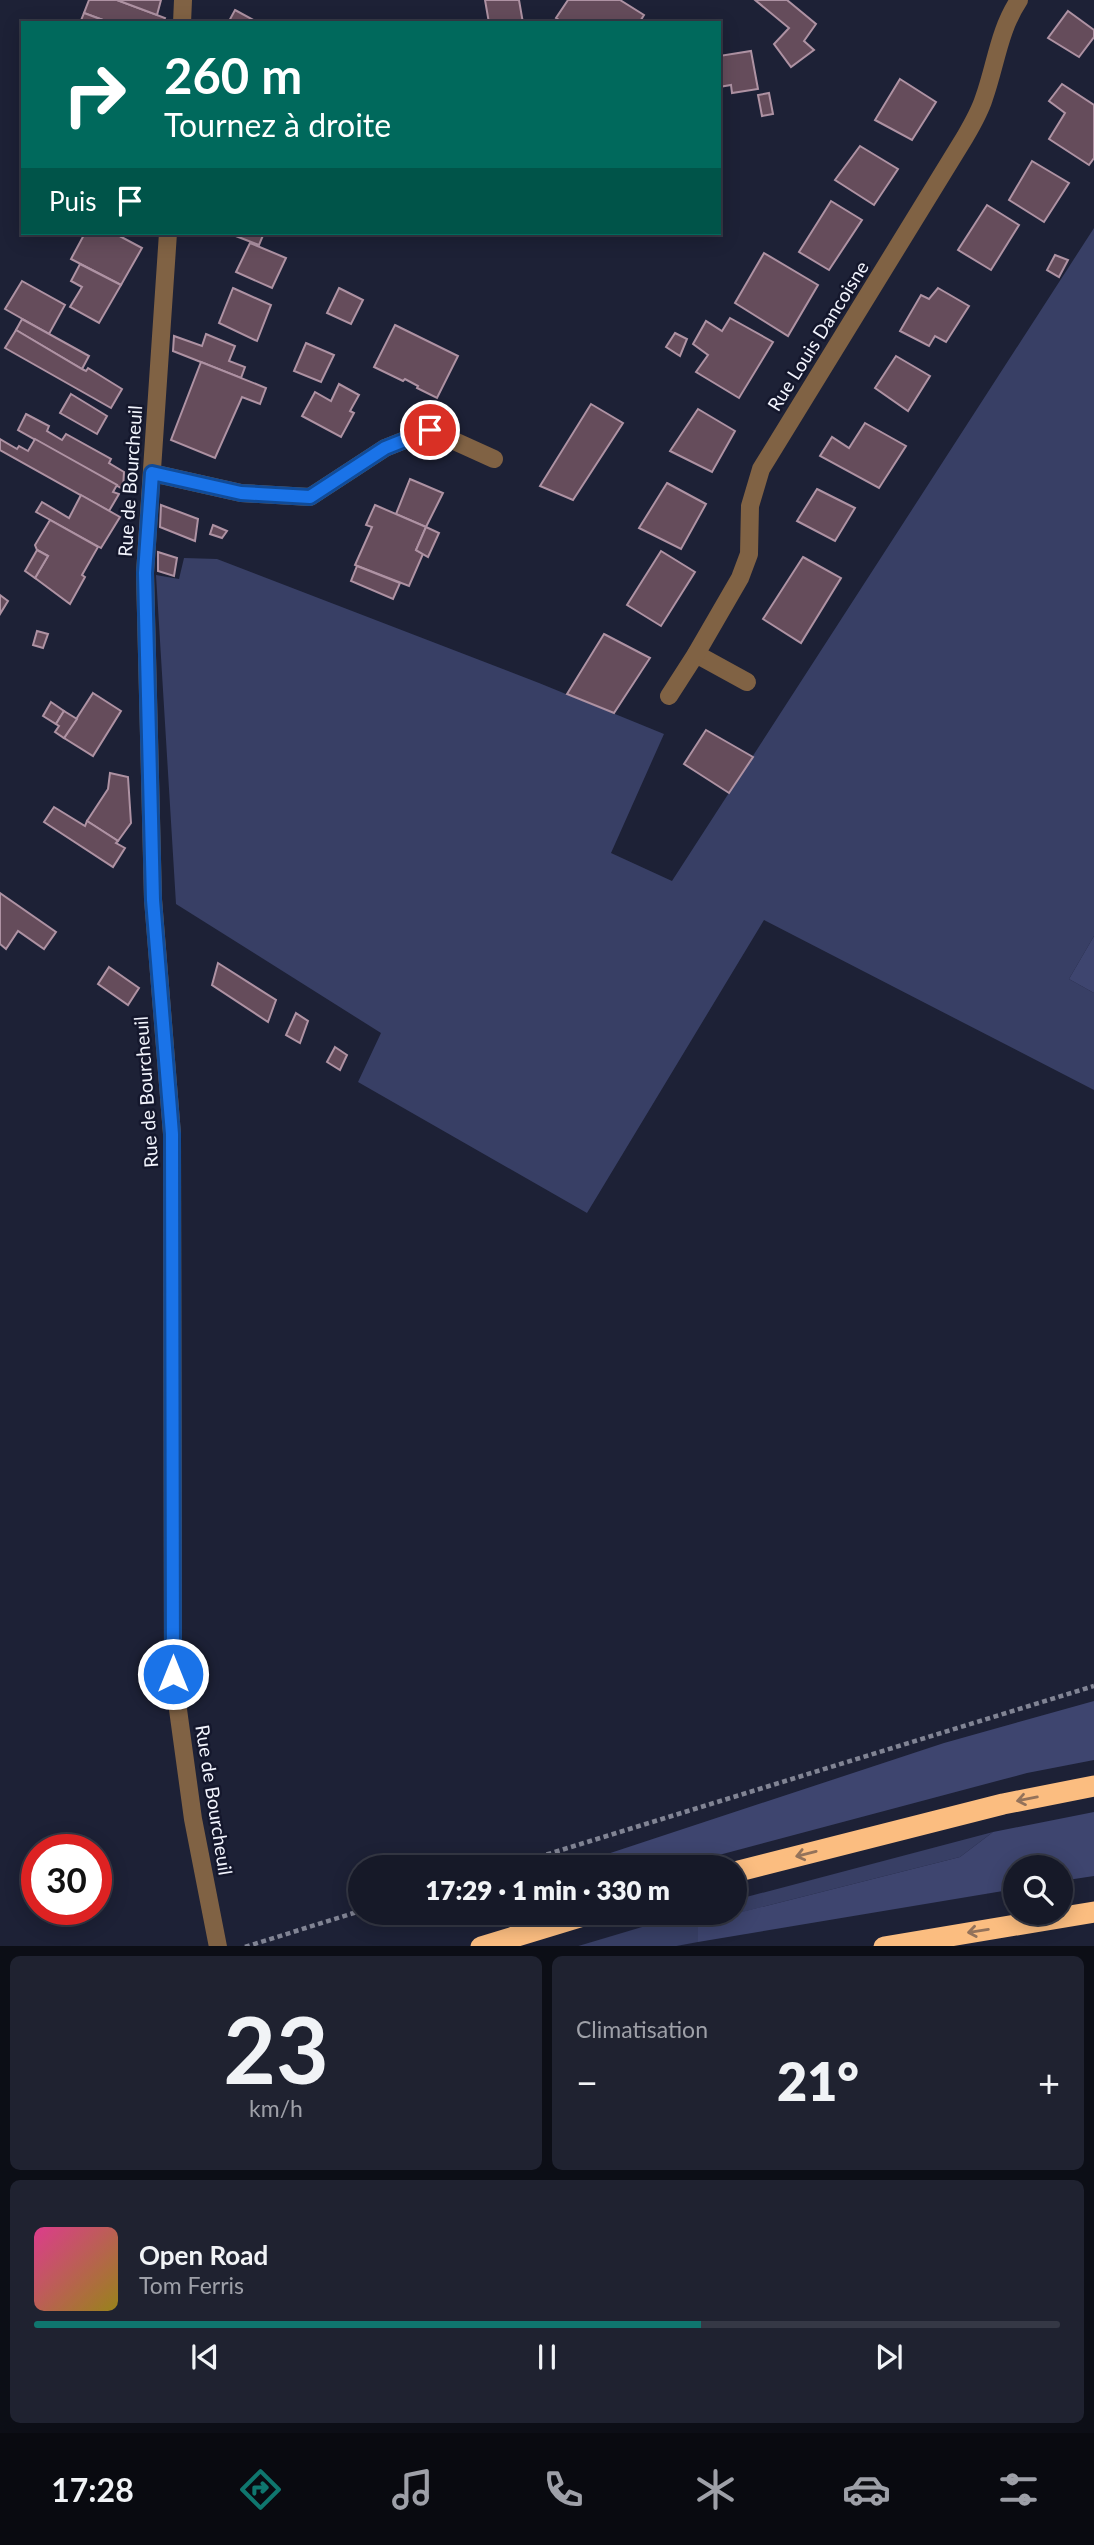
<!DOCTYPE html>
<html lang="fr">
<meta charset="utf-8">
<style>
:root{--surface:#161928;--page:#1f2230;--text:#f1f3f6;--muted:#9ea0a8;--line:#353845;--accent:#0f766e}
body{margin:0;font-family:Lato,sans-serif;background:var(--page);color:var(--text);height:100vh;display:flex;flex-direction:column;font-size:26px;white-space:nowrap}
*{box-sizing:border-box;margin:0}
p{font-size:23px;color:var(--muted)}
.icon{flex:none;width:38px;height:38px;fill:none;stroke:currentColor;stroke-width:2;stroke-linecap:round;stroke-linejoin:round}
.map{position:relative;height:1946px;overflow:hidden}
.side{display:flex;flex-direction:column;gap:10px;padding:10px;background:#0c0e16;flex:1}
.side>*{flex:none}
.guide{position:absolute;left:21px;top:21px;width:700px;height:214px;border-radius:0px;box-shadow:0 4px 18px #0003,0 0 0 2px var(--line);background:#00695c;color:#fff;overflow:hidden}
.fabs{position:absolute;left:1003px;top:1855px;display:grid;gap:14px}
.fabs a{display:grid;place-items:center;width:70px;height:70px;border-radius:50%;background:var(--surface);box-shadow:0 4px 18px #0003,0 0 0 2px var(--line);font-size:35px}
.speed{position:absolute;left:21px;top:1834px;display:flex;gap:14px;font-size:35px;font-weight:700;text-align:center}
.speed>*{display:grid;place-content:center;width:91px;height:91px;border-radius:50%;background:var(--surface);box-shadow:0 4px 18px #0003,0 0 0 2px var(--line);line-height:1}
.speed .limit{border:10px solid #d22;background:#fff;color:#111}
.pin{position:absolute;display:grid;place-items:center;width:60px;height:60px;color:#fff;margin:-30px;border:4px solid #fff;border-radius:50%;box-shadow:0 2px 7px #0007}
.me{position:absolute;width:77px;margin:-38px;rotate:0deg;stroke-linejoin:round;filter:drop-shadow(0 0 5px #0008)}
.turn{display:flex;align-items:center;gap:24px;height:147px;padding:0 28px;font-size:32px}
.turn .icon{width:91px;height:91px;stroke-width:2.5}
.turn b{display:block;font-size:49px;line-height:60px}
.then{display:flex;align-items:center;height:66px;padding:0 28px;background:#0003;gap:14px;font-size:26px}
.big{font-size:52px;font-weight:800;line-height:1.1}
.side .card{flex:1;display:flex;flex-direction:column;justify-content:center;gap:10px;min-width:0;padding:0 24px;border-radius:10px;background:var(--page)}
.side .dial{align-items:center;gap:0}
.dial b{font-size:91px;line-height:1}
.song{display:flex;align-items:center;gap:21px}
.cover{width:84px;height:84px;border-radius:10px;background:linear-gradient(135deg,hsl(330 70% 55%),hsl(50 70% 35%))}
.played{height:7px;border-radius:4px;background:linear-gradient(90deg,var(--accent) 65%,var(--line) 65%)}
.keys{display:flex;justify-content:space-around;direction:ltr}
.heat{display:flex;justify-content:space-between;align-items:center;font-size:38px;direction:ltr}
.side .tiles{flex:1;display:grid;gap:10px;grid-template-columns:1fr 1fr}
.card:last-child{grid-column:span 2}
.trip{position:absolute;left:348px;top:1855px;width:399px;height:70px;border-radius:35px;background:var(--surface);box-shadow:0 4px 18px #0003,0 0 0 2px var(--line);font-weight:800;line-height:70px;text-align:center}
.dock{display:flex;height:112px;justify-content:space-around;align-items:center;background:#090a10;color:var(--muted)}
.dock .icon{width:49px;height:49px}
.dock .selected{color:var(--accent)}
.dock b{font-size:32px;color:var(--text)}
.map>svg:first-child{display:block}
</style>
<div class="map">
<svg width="1094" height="1947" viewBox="0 0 1094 1947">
<rect width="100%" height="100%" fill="#1d2136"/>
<g fill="#383f65">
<path d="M1094 228V936L1069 979 1094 993V1090L764 920 587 1213 358 1082 381 1033 176 904 156 575 179 579 184 558 217 559 539 683 664 734 611 853 672 881Z"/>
<path d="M993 1832 960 1857 699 1923 698 1942 671 1947H575L689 1913H735V1900Z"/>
</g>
<g fill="#3e456f">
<path d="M1094 936V993L1069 979Z"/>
<path d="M1094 1701V1760L1027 1773 674 1867H568L944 1743Z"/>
<path d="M1094 1812V1876L1061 1881 1060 1867H1015V1889L698 1942V1923L960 1857 993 1832Z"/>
</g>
<g fill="#654c5b" stroke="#ae92a3" stroke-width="2">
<path d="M89 0H117L165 18 163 23H111L84 13Z"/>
<path d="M117 0H161L157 15Z"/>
<path d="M485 0H519L523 23H489Z"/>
<path d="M568 0H620L644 15 639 23H564L556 18Z"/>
<path d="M755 0H787L816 24 804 41 814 50 791 67 774 44 789 28Z"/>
<path d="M235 10 259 23H228Z"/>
<path d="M1068 11 1094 30V37L1079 57 1048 38Z"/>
<path d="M84 13 111 23H80Z"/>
<path d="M751 51 758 89 732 93 731 85 719 87V56Z"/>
<path d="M900 79 936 102 912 140 875 120Z"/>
<path d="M1062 84 1094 105V158L1089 165 1049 139 1065 113 1049 101Z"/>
<path d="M769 93 773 114 762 116 758 95Z"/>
<path d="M860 146 898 169 874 205 835 180Z"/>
<path d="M1032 161 1069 183 1044 222 1009 200Z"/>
<path d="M831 201 862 220 829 270 799 252Z"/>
<path d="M987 205 1019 225 991 270 958 250Z"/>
<path d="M85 233H114L142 248 121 285 71 259Z"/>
<path d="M228 233H264L259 245Z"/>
<path d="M250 243 286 258 272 288 236 272Z"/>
<path d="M764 253 818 285 788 336 735 303Z"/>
<path d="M1055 255 1068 260 1059 277 1047 270Z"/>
<path d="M80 264 121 285 99 323 70 307 82 287 71 281Z"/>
<path d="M22 281 65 305 49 334 5 309Z"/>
<path d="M233 288 271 305 257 341 219 323Z"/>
<path d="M339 288 363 300 351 324 327 313Z"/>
<path d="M938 288 969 306 946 342 935 336 929 346 900 331 921 295 929 299Z"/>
<path d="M730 318 773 342 739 398 696 372 708 355 693 344 706 321 722 331Z"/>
<path d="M22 319 89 356 82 369 16 330Z"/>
<path d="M395 325 458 356 437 398 417 388 418 386 405 379 403 381 374 367Z"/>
<path d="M16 330 82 369 86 371 88 368 122 389 111 408 5 348Z"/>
<path d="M675 333 687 339 680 356 666 347Z"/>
<path d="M206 334 235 346 229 361 245 367 241 378 173 351 174 336 202 346Z"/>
<path d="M306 343 334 355 321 382 294 371Z"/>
<path d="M896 356 930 376 908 411 875 388Z"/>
<path d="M201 362 266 388 260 404 242 397 215 458 171 440Z"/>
<path d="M339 384 359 395 350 411 354 413 341 437 302 416 315 392 331 401Z"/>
<path d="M71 394 107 416 97 434 60 413Z"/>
<path d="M591 404 623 423 573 500 540 486Z"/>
<path d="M698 409 735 431 712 472 670 451Z"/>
<path d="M26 414 49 426 47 431 62 440 66 434 111 459 109 463 124 472 123 489 18 430Z"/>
<path d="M865 423 906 446 879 488 820 456 832 437 849 448Z"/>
<path d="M0 439 17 449 19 446 28 451 35 439 117 485 113 492 119 494 109 511 0 450Z"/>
<path d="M410 479 443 493 426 527 396 514Z"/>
<path d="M667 483 706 504 681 549 639 528Z"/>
<path d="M817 489 855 508 835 541 797 521Z"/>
<path d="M81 495 120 517 101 548 36 512 42 502 69 518Z"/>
<path d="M161 505 198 519 195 541 160 527Z"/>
<path d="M375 505 426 527 416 550 423 554 409 586 355 565 372 527 366 525Z"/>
<path d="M50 520 98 547 82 575 85 577 70 604 35 578 48 556 37 550 35 545Z"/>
<path d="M213 525 227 531 222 538 210 534Z"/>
<path d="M426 527 439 533 428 557 416 550Z"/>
<path d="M37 550 48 556 35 578 25 571Z"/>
<path d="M661 551 695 572 661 626 627 605Z"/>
<path d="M158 552 177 558 174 576 158 571Z"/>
<path d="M803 557 841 578 801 643 763 619Z"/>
<path d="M357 566 400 583 393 599 351 581Z"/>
<path d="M0 595 8 601 0 614Z"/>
<path d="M37 631 48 634 43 648 33 645Z"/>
<path d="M604 634 650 658 614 713 567 694Z"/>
<path d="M93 693 121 711 93 756 64 738Z"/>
<path d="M51 702 64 711 56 724 43 716Z"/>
<path d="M64 711 77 719 64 738 55 732 59 726 56 724Z"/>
<path d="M706 730 753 757 729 793 684 764Z"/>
<path d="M110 773 128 777 131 823 118 841 87 821 108 789Z"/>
<path d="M54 807 85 826 87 821 118 841 116 843 125 848 113 867 44 822Z"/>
<path d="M0 893 56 932 44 949 18 931 6 949 0 944Z"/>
<path d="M218 963 276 1000 268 1022 212 985Z"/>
<path d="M109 967 139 988 128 1005 98 984Z"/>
<path d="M296 1013 308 1021 300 1043 286 1035Z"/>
<path d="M335 1047 347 1055 340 1070 327 1062Z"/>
</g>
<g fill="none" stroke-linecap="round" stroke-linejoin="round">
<g stroke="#818494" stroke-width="4.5" stroke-dasharray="5 3.5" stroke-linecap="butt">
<path d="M506 1867 1094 1686"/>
<path d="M245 1947 360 1911"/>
</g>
<g stroke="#806244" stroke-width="18">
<path d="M152 473 241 493 310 497 385 448 430 430 494 459"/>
<path d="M696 654 747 682"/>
</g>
<g stroke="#806244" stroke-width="18">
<path d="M182 23 183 0"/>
<path d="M168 233 145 573 153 899 172 1134 173 1673 193 1819 218 1947"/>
<path d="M669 696 696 654 740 578 749 554 750 506 761 469 965 137C972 125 980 111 984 98 996 64 999 30 1019 0"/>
</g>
<g stroke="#fbbd80" stroke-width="21">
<path d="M735 1872 1003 1804 1094 1786"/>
<path d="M481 1947 593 1913"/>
<path d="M884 1947 1094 1912"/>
</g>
</g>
<defs><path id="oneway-shaft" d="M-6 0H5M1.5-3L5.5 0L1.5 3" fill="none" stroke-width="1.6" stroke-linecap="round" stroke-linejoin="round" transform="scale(1.75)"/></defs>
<g stroke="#93725a">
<use href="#oneway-shaft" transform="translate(1027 1799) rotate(169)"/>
<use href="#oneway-shaft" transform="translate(806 1854) rotate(166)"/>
<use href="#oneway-shaft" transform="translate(978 1931) rotate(171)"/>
</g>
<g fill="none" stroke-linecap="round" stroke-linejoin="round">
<defs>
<path id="route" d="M173 1674 172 1134 153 900 145 573 152 473 241 493 310 497 385 448 430 430"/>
</defs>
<use href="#route" stroke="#114b97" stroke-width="18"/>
<use href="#route" stroke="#1a73e8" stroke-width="12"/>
</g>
<g text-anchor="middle" stroke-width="5" stroke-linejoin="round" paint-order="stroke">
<g font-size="19" fill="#f2f4fd" stroke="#14172c">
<text transform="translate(818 336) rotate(-58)" y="7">Rue Louis Dancoisne</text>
<text transform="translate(130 481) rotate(-86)" y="7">Rue de Bourcheuil</text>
<text transform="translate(146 1092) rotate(-94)" y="7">Rue de Bourcheuil</text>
<text transform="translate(214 1800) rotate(81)" y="7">Rue de Bourcheuil</text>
</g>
</g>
</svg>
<div class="fabs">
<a><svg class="icon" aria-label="search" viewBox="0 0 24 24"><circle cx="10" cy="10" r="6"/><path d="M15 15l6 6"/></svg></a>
</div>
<div class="speed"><div class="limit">30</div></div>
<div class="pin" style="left:430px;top:430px;background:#d93025"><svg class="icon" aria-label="arrive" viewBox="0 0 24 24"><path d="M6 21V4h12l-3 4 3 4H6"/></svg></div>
<svg class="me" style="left:173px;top:1674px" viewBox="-20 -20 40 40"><circle r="17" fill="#1a73e8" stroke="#fff" stroke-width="3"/><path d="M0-11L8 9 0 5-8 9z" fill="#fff"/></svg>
<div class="trip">17:29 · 1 min · 330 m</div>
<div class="guide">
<div class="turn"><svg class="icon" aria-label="right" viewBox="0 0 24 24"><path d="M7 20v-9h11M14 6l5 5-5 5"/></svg><div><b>260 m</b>Tournez à droite</div></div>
<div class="then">Puis<svg class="icon" aria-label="arrive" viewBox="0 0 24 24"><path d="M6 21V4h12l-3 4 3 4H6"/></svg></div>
</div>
</div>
<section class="side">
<div class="tiles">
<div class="card dial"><b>23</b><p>km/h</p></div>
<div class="card"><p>Climatisation</p>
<div class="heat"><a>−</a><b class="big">21°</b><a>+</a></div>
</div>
<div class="card">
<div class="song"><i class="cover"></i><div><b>Open Road</b><p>Tom Ferris</p></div></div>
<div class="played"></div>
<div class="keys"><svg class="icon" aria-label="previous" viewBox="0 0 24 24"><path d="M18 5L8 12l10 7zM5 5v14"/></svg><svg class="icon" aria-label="pause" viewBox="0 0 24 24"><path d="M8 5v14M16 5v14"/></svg><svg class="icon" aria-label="next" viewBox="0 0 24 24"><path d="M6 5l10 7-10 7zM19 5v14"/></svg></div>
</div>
</div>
</section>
<nav class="dock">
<b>17:28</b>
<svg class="icon selected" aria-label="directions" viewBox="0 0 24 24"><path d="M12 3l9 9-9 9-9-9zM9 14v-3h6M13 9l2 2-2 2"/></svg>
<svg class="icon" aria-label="music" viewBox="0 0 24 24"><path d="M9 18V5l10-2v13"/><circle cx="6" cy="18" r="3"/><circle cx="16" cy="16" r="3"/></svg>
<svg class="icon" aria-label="phone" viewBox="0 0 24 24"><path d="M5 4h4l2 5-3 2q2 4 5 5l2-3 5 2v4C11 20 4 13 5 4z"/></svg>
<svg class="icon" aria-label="climate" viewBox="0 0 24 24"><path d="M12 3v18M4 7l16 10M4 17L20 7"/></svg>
<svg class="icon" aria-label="car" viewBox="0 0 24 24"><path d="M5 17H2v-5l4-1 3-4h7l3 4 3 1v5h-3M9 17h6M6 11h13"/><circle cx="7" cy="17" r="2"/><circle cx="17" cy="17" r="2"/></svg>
<svg class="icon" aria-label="filters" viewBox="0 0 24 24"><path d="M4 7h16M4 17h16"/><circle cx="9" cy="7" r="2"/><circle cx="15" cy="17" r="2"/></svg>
</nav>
